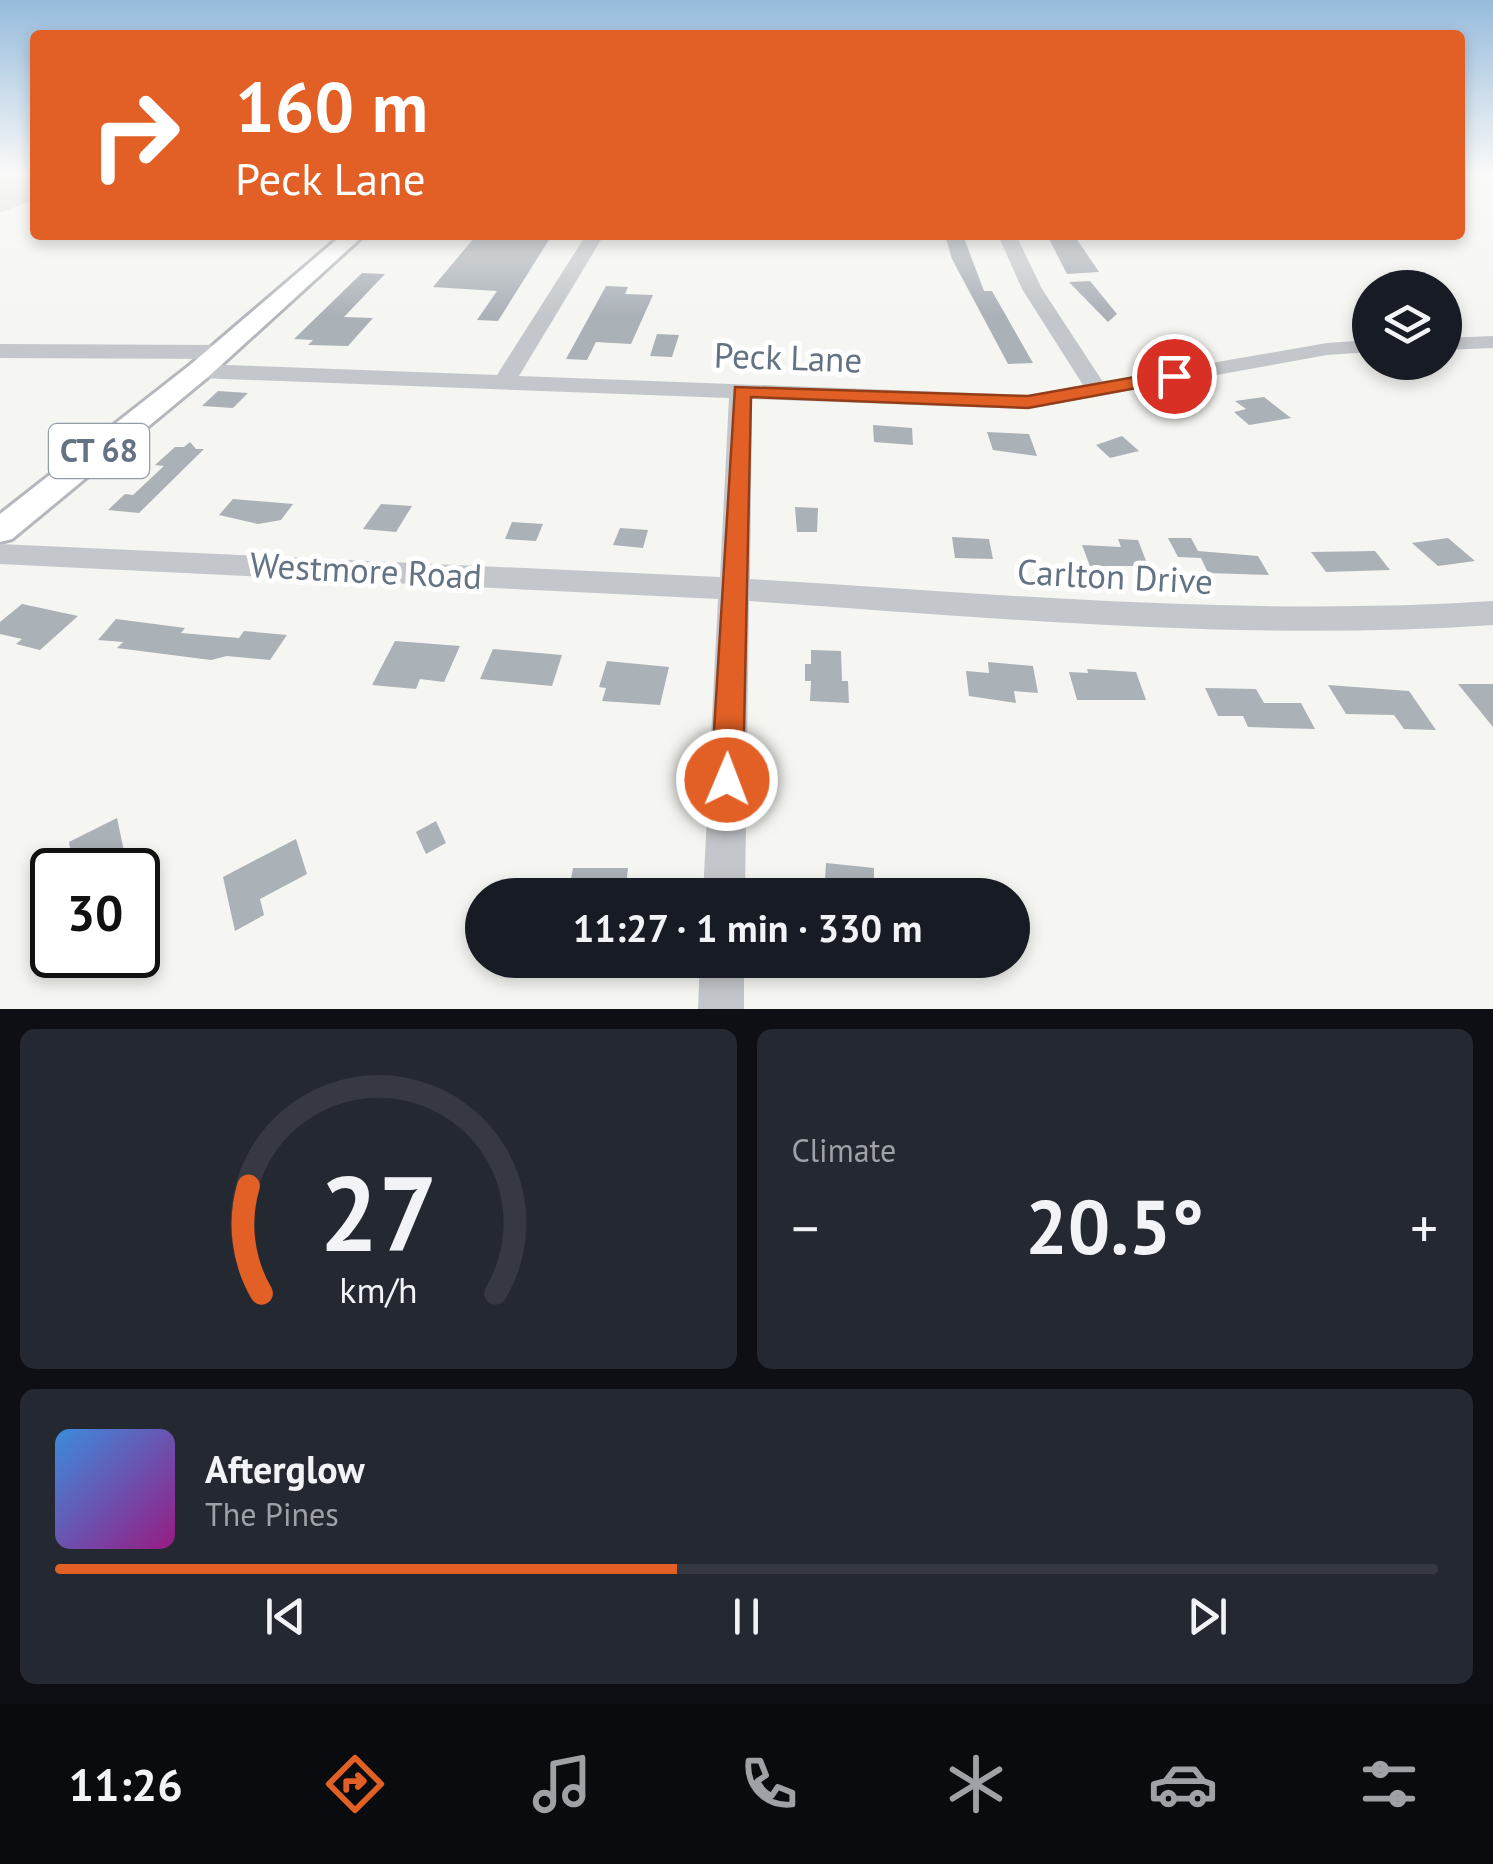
<!DOCTYPE html>
<meta charset="utf-8">
<style>
:root{--surface:#171b24;--page:#242831;--text:#f1f3f6;--muted:#9ea1a6;--line:#363941;--accent:#e26025}
body{margin:0;font-family:"PT Sans",sans-serif;background:var(--page);color:var(--text);height:100vh;display:flex;flex-direction:column;font-size:38px;white-space:nowrap}
*{box-sizing:border-box;margin:0}
p{font-size:32px;color:var(--muted)}
.icon{flex:none;width:55px;height:55px;fill:none;stroke:currentColor;stroke-width:2;stroke-linecap:round;stroke-linejoin:round}
.map{position:relative;height:1009px;overflow:hidden}
.sheet{display:flex;flex-direction:column;gap:20px;padding:20px;background:#0d0f14;flex:1}
.sheet>*{flex:none}
.guide{position:absolute;left:30px;top:30px;width:1435px;height:210px;border-radius:10px;box-shadow:0 5px 15px #0003;background:#e26025;color:#fff;overflow:hidden}
.buttons{position:absolute;left:1352px;top:270px;display:grid;gap:20px}
.buttons a{display:grid;place-items:center;width:110px;height:110px;border-radius:50%;background:var(--surface);box-shadow:0 5px 15px #0003;font-size:50px}
.speed{position:absolute;left:30px;top:848px;display:flex;gap:20px;font-size:50px;font-weight:700;text-align:center}
.speed>*{display:grid;place-content:center;width:130px;height:130px;border-radius:50%;background:var(--surface);box-shadow:0 5px 15px #0003;line-height:1}
.speed .limit{border:5px solid #111;border-radius:15px;background:#fff;color:#111}
.pin{position:absolute;display:grid;place-items:center;width:85px;height:85px;color:#fff;margin:-42px;border:5px solid #fff;border-radius:50%;box-shadow:0 2px 10px #0007}
.me{position:absolute;width:110px;margin:-55px;rotate:1deg;stroke-linejoin:round;filter:drop-shadow(0 0 8px #0008)}
.turn{display:flex;align-items:center;gap:35px;height:210px;padding:0 40px;font-size:45px}
.turn .icon{width:130px;height:130px;stroke-width:2.5}
.turn b{display:block;font-size:70px;line-height:85px}
.big{font-size:75px;font-weight:700;line-height:1.1}
.sheet .widget{flex:1;display:flex;flex-direction:column;justify-content:center;gap:15px;min-width:0;padding:0 35px;border-radius:15px;background:var(--page)}
.sheet .dial{align-items:center;gap:0}
.dial svg{height:260px;overflow:visible;fill:none;stroke:var(--line);stroke-width:7;stroke-linecap:round;text-anchor:middle}
.dial text{fill:var(--text);stroke:none}
.song{display:flex;align-items:center;gap:30px}
.cover{width:120px;height:120px;border-radius:15px;background:linear-gradient(135deg,hsl(210 70% 55%),hsl(310 70% 35%))}
.played{height:10px;border-radius:5px;background:linear-gradient(90deg,var(--accent) 45%,var(--line) 45%)}
.keys{display:flex;justify-content:space-around;direction:ltr}
.heat{display:flex;justify-content:space-between;align-items:center;font-size:55px;direction:ltr}
.sheet .tiles{flex:1;display:grid;gap:20px;grid-template-columns:1fr 1fr}
.widget:last-child{grid-column:span 2}
.trip{position:absolute;left:465px;top:878px;width:565px;height:100px;border-radius:50px;background:var(--surface);box-shadow:0 5px 15px #0003;font-weight:700;line-height:100px;text-align:center}
.dock{display:flex;height:160px;justify-content:space-around;align-items:center;background:#090b0e;color:var(--muted)}
.dock .icon{width:70px;height:70px}
.dock .current{color:var(--accent)}
.dock b{font-size:45px;color:var(--text)}
.map>svg:first-child{display:block}
</style>
<div class="map">
<svg width="1493" height="1009" viewBox="0 0 1493 1009">
<rect width="100%" height="100%" fill="#f5f5f2"/>
<path fill="#d6dcd3" d="M0 175H35V199L0 213Z"/>
<g fill="#aab1b7">
<path d="M515 235H552L498 321 477 320 497 291 433 287 474 238H512Z"/>
<path d="M945 235 964 238 984 291H992L1033 363 1008 364 952 259Z"/>
<path d="M1047 235 1076 238 1099 272 1067 274Z"/>
<path d="M362 273 385 274 344 317 373 318 348 346 308 345 313 340 294 339Z"/>
<path d="M1090 281 1117 314 1108 322 1069 282Z"/>
<path d="M606 286 628 287 625 294 653 295 631 344 596 342 587 360 566 359Z"/>
<path d="M657 334 679 335 672 357 650 356Z"/>
<path d="M218 391 248 393 233 408 202 406Z"/>
<path d="M1264 397 1291 418 1249 425 1234 412 1246 409 1235 401Z"/>
<path d="M873 425 912 428 913 445 874 442Z"/>
<path d="M987 432 1029 434 1037 456 993 450Z"/>
<path d="M1122 436 1139 451 1110 458 1096 445Z"/>
<path d="M190 442 196 449H204L139 513 108 510 125 494 133 495 164 466 155 465 175 447H184Z"/>
<path d="M233 499 293 504 281 520 258 524 219 515Z"/>
<path d="M381 504 412 506 396 532 363 529Z"/>
<path d="M795 507 818 508 817 532H797Z"/>
<path d="M512 522 543 524 536 541 505 539Z"/>
<path d="M620 528 648 530 643 548 613 545Z"/>
<path d="M952 537 989 539 993 559 955 558Z"/>
<path d="M1168 538H1191L1198 551 1258 556 1269 575 1208 573 1201 558 1178 557Z"/>
<path d="M1448 538 1475 561 1438 566 1412 543Z"/>
<path d="M1118 539 1138 540 1148 566H1090L1082 545 1121 547Z"/>
<path d="M1375 551 1390 570 1326 572 1311 552Z"/>
<path d="M22 604 78 616 40 650 16 644 22 639 0 634V622Z"/>
<path d="M116 619 185 628 181 633 239 638 244 631 287 635 270 660 227 656 211 660 117 648 123 642 98 640Z"/>
<path d="M395 641 460 646 444 682 420 679 416 689 372 685Z"/>
<path d="M493 649 562 655 552 686 480 679Z"/>
<path d="M811 650 841 651 842 681H848L849 703 810 701 811 681H805V664H811Z"/>
<path d="M607 661 669 667 660 705 602 701 606 688 599 687Z"/>
<path d="M988 662 1033 666 1038 693 1014 691 1016 703 969 696 966 671 989 673Z"/>
<path d="M1087 669 1136 672 1146 700H1077L1069 672 1088 673Z"/>
<path d="M1458 684H1493V727Z"/>
<path d="M1328 685 1409 691 1436 730 1404 729 1394 715 1346 714Z"/>
<path d="M1205 688 1256 689 1264 703H1301L1315 729 1248 727 1243 716H1218Z"/>
<path d="M117 818 128 870H74L69 842Z"/>
<path d="M436 821 446 843 426 854 416 832Z"/>
<path d="M296 839 307 874 260 899 264 915 235 931 223 877Z"/>
<path d="M826 863 874 868V895H824Z"/>
<path d="M573 868H628L625 895H581L582 890H569Z"/>
</g>
<g fill="none" stroke-linecap="round" stroke-linejoin="round">
<defs>
<path id="major" d="M342 235H364L208 377 12 539 0 542V514L190 365Z"/>
</defs>
<use href="#major" stroke="#b4b8bc" stroke-width="6"/>
<g fill="#c3c6ca" fill-rule="evenodd">
<path d="M586 235H604L519 376 1028 395 1083 385 1022 289 998 235H1016L1042 289 1103 382 1327 343 1370 340V352L1327 355 1028 409 752 399 750 579C998 594 1244 617 1493 601V625C1244 642 998 618 749 601L745 895H703L718 599 0 564V544L720 577 729 398 199 378 188 371 199 364 497 375Z"/>
<path d="M1493 336V348L1445 350V338Z"/>
<path d="M0 344 221 345 232 352 221 359 0 358Z"/>
<path d="M700 960H744V1009H698Z"/>
</g>
<use href="#major" fill="#fff" fill-rule="evenodd"/>
</g>
<linearGradient id="sky" x2="0" y2="1"><stop stop-color="#96bbdc"/><stop offset="0.55" stop-color="#fafaf9"/><stop offset="1" stop-color="#fafaf9" stop-opacity="0"/></linearGradient>
<rect width="1493" height="316" fill="url(#sky)"/>
<path fill="#e26025" stroke="#933e18" stroke-width="2.5" d="M1174 370 1180 372V380L1028 408 751 397 743 780 738 790 727 794 716 790 711 780 735 387 1028 396Z"/>
<g text-anchor="middle" stroke-width="10" stroke-linejoin="round" paint-order="stroke">
<rect fill="#fff" stroke="#929da8" stroke-width="2.5" x="49" y="424" width="100" height="54" rx="8"/>
<g font-size="32" font-weight="bold" fill="#647383">
<text x="99" y="462">CT 68</text>
</g>
<g font-size="35" fill="#647383" stroke="#fff">
<text transform="translate(788 358) rotate(2)" y="12">Peck Lane</text>
<text transform="translate(366 571) rotate(3)" y="12">Westmore Road</text>
<text transform="translate(1115 577) rotate(3)" y="12">Carlton Drive</text>
</g>
</g>
</svg>
<div class="buttons">
<a><svg class="icon" aria-label="layers" viewBox="0 0 24 24"><path d="M12 4l9 5-9 5-9-5zM3 14l9 5 9-5"/></svg></a>
</div>
<div class="speed"><div class="limit">30</div></div>
<div class="pin" style="left:1174px;top:376px;background:#d93025"><svg class="icon" aria-label="arrive" viewBox="0 0 24 24"><path d="M6 21V4h12l-3 4 3 4H6"/></svg></div>
<svg class="me" style="left:727px;top:780px" viewBox="-20 -20 40 40"><circle r="17" fill="#e26025" stroke="#fff" stroke-width="3"/><path d="M0-11L8 9 0 5-8 9z" fill="#fff"/></svg>
<div class="trip">11:27 · 1 min · 330 m</div>
<div class="guide">
<div class="turn"><svg class="icon" aria-label="right" viewBox="0 0 24 24"><path d="M7 20v-9h11M14 6l5 5-5 5"/></svg><div><b>160 m</b>Peck Lane</div></div>
</div>
</div>
<section class="sheet">
<div class="tiles">
<div class="widget dial"><svg viewBox="0 0 100 80">
<path d="M14 69A42 42 0 1 1 86 69"/>
<path d="M14 69A42 42 0 0 1 10 36" stroke="#e26025"/>
<text x="50" y="56" font-size="32" font-weight="700">27</text>
<text x="50" y="72" font-size="11">km/h</text>
</svg></div>
<div class="widget"><p>Climate</p>
<div class="heat"><a>−</a><b class="big">20.5°</b><a>+</a></div>
</div>
<div class="widget">
<div class="song"><i class="cover"></i><div><b>Afterglow</b><p>The Pines</p></div></div>
<div class="played"></div>
<div class="keys"><svg class="icon" aria-label="previous" viewBox="0 0 24 24"><path d="M18 5L8 12l10 7zM5 5v14"/></svg><svg class="icon" aria-label="pause" viewBox="0 0 24 24"><path d="M8 5v14M16 5v14"/></svg><svg class="icon" aria-label="next" viewBox="0 0 24 24"><path d="M6 5l10 7-10 7zM19 5v14"/></svg></div>
</div>
</div>
</section>
<nav class="dock">
<b>11:26</b>
<svg class="icon current" aria-label="directions" viewBox="0 0 24 24"><path d="M12 3l9 9-9 9-9-9zM9 14v-3h6M13 9l2 2-2 2"/></svg>
<svg class="icon" aria-label="music" viewBox="0 0 24 24"><path d="M9 18V5l10-2v13"/><circle cx="6" cy="18" r="3"/><circle cx="16" cy="16" r="3"/></svg>
<svg class="icon" aria-label="phone" viewBox="0 0 24 24"><path d="M5 4h4l2 5-3 2q2 4 5 5l2-3 5 2v4C11 20 4 13 5 4z"/></svg>
<svg class="icon" aria-label="climate" viewBox="0 0 24 24"><path d="M12 3v18M4 7l16 10M4 17L20 7"/></svg>
<svg class="icon" aria-label="car" viewBox="0 0 24 24"><path d="M5 17H2v-5l4-1 3-4h7l3 4 3 1v5h-3M9 17h6M6 11h13"/><circle cx="7" cy="17" r="2"/><circle cx="17" cy="17" r="2"/></svg>
<svg class="icon" aria-label="filters" viewBox="0 0 24 24"><path d="M4 7h16M4 17h16"/><circle cx="9" cy="7" r="2"/><circle cx="15" cy="17" r="2"/></svg>
</nav>
